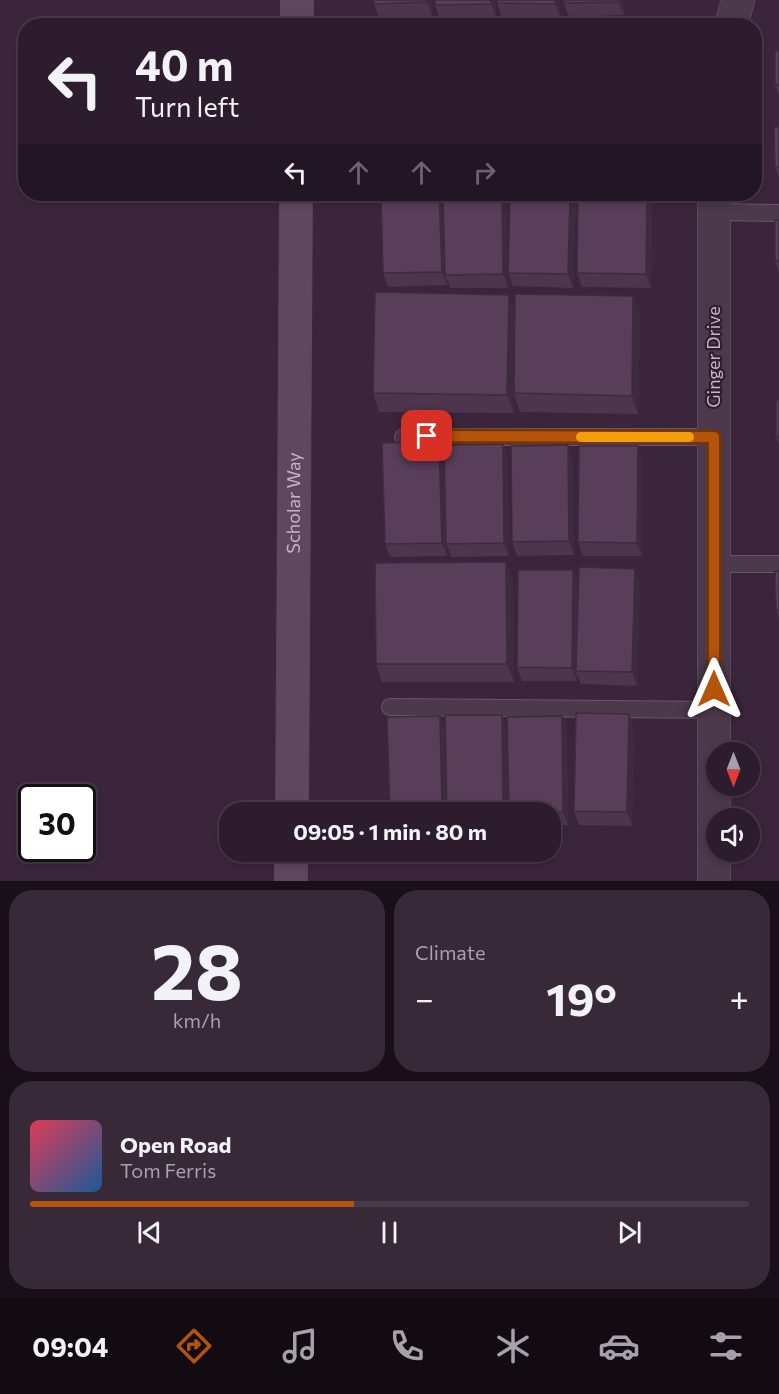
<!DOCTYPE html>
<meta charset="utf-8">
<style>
:root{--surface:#2c1c2d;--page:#382939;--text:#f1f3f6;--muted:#a6a1aa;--line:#483a49;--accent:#b45309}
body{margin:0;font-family:Commissioner,sans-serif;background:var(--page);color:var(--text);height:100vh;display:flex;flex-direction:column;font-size:22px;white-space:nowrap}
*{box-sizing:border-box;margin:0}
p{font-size:20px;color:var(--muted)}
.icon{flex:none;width:33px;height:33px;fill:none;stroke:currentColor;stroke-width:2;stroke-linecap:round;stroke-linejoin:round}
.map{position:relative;height:881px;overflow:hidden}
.drawer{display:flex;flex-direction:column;gap:9px;padding:9px;background:#180f19;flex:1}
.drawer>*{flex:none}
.banner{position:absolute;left:18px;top:18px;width:744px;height:183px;border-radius:24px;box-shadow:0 3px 9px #0003,0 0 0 2px var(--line);background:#2c1c2d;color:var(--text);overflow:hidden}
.needle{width:39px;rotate:180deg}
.fabs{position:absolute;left:706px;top:742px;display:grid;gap:12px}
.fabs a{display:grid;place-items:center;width:54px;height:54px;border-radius:50%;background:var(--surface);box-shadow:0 3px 9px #0003,0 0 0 2px var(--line);font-size:30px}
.speed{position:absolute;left:18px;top:784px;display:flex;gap:12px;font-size:30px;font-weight:700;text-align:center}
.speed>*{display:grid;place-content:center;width:78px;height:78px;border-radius:50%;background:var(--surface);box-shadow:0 3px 9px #0003,0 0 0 2px var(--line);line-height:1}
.speed .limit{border:3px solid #111;border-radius:9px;background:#fff;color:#111}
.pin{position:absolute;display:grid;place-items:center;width:51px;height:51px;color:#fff;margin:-26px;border-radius:12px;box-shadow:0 3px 9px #0006}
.me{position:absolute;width:66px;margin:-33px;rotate:0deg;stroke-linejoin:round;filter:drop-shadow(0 0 4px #0008)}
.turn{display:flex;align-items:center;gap:21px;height:126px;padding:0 18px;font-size:27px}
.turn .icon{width:78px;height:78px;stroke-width:2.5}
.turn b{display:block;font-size:42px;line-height:51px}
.lanes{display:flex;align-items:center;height:57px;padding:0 18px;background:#0003;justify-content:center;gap:30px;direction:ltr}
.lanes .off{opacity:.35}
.big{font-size:45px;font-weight:700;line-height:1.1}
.drawer .card{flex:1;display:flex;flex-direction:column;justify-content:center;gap:9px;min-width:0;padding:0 21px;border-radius:24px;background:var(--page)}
.drawer .dial{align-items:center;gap:0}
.dial b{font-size:78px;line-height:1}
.song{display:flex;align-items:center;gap:18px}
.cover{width:72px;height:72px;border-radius:9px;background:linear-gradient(135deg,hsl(350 70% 55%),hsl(210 70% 35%))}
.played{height:6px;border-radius:3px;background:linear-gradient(90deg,var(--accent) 45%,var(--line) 45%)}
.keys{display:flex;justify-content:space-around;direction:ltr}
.heat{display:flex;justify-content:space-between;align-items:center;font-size:33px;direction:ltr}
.drawer .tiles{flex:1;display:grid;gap:9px;grid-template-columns:1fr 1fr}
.card:last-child{grid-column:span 2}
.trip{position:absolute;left:219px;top:802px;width:342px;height:60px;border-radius:24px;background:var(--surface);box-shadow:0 3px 9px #0003,0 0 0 2px var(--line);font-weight:700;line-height:60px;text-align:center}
.menu{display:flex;height:96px;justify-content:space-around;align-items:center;background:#120b12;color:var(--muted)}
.menu .icon{width:42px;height:42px}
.menu .current{color:var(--accent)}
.menu b{font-size:27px;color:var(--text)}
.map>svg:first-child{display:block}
</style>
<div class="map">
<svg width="779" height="881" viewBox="0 0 779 881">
<rect width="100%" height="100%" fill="#3b253c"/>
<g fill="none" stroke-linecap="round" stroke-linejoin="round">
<defs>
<g id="lane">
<path d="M714 212 779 213"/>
<path d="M403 437H714"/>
<path d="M714 564H779"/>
<path d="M390 707 714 710"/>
</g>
<g id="street">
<path d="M731 26 738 0"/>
<path d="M714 881V194"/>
</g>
<g id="secondary">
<path d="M297 26V0"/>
<path id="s1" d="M292 813 296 194"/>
<path d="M291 881V852"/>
</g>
</defs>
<use href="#lane" stroke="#6a576a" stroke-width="18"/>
<use href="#street" stroke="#6a576a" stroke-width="34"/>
<use href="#secondary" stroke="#554255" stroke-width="34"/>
<use href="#lane" stroke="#4c394c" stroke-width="16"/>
<use href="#street" stroke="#4c394c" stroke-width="33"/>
<use href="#secondary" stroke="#5f475e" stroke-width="33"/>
</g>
<g fill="#4d354d">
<path d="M432 0V16L379 17 374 4Z"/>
<path d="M495 0 496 17 440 19 435 5Z"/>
<path d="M497 0H560V17H502L497 3Z"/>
<path d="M564 0H623L624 15 569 17 564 3Z"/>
<path d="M779 51V95L775 85Z"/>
<path d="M779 127V177L775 167Z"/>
<path d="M381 194H506L508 288H450L447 278V285L388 287 383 273Z"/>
<path d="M576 194 573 288 513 286 508 273Z"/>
<path d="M652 194 651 288 582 287 577 273Z"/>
<path d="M779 220V273L775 261Z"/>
<path d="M633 296 640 314 638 414 520 412 514 395V413L379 412 373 393 515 312Z"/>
<path d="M779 400V445L776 437Z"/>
<path d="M638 446 642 460V556H583L578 542Z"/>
<path d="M508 457 509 556 451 557 447 545V556L390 557 385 544Z"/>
<path d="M573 459 574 555 517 556 512 542Z"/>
<path d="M506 562 513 581 514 682H382L376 664Z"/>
<path d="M573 570 578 584 640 582 637 686 581 684 577 673V681H522L517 667Z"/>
<path d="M779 571V618L776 610Z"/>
<path d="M507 717 567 729 568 825H550V813H510Z"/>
<path d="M507 728 508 813H447V812Z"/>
<path d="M634 728 632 826 579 825 574 811Z"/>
<path d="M445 730 447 813H390V811Z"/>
</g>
<g fill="#3e2b3e">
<path d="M427 0H432V16L427 2Z"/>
<path d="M491 0H495L496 17 491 4Z"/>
<path d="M555 0H560V17L555 4Z"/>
<path d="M619 0H623L624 15 619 2Z"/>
<path d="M439 194H444L445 275 447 285 442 272Z"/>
<path d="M502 194H506L508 288 503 274Z"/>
<path d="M570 194H576L573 288 568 274Z"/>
<path d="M647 194H652L651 288 646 274Z"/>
<path d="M509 295 515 314 514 413 507 395Z"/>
<path d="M633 296 640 314 638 414 632 396Z"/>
<path d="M439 442 444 456 447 556 442 543Z"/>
<path d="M503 444 508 457 509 556 504 543Z"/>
<path d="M568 445 573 459 574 555 569 541Z"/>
<path d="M638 446 642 460V556L637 543Z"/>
<path d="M506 562 513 581 514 682 507 664Z"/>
<path d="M635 569 640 582 637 686 632 672Z"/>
<path d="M573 570 578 584 576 671 577 681 572 668Z"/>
<path d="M629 714 634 728 632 826 627 812Z"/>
<path d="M502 715 507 728 508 813H504L503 812Z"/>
<path d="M440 716 445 730 447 813H443L442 810Z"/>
<path d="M562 716 567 729 568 825 563 812Z"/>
</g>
<g fill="#593e59" stroke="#3e2b3e" stroke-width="1.5">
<path d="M374 0H427V2L374 4Z"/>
<path d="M435 0H491V4L435 5Z"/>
<path d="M497 0H555V4L497 3Z"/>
<path d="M564 0H619V2L564 3Z"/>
<path d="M512 23 575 26H512Z"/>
<rect x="775" y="51" width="4" height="34"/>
<path d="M774 127H779V167H775Z"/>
<path d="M381 194H439L442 272 383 273Z"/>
<path d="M443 194H502L503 274 445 275Z"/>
<path d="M510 194H570L568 274 508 273Z"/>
<path d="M578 194H647L646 274 577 273Z"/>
<rect x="775" y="220" width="4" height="41"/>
<path d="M375 292 509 295 507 395 373 393Z"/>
<path d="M515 294 633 296 632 396 514 393Z"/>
<rect x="776" y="400" width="3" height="37"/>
<path d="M439 442 442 543 385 544 382 443Z"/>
<path d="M503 444 504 543 446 544 444 445Z"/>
<path d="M568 445 569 541 512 542 511 446Z"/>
<path d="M579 446H638L637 543 578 542Z"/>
<path d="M506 562 507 664H376L375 563Z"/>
<path d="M579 567 635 569 632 672 576 671Z"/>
<path d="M518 570H573L572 668 517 667Z"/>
<path d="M775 571H779V610H776Z"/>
<path d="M576 713 629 714 627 812 574 811Z"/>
<path d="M445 715H502L503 812H447Z"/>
<path d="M440 716 442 810 390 811 387 717Z"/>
<path d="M562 716 563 812H509L507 717Z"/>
</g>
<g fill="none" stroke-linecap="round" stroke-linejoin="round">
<defs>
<path id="route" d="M427 436 714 437V689"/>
</defs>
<use href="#route" stroke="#753606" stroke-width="15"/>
<use href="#route" stroke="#b45309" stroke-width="10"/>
<path stroke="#f59e0b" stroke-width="10" d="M581 437H689"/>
</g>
<g text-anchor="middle" stroke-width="4.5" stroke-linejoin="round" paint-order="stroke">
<g font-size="18" fill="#c7b4c7" stroke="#311e31">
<text transform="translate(714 357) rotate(-90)" y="6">Ginger Drive</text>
<text dy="6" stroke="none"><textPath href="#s1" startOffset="310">Scholar Way</textPath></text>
</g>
</g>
</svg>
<div class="fabs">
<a><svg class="needle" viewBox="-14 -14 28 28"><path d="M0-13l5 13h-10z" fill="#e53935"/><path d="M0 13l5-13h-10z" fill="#a6a1aa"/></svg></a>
<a><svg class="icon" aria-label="sound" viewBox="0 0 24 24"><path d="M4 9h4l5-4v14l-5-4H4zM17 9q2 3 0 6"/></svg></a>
</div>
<div class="speed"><div class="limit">30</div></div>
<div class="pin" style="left:427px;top:436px;background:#d93025"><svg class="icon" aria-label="arrive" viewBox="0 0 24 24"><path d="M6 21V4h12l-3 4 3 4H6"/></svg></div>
<svg class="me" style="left:714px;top:689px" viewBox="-20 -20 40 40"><path d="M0-17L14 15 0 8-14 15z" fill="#b45309" stroke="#fff" stroke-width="4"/></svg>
<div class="trip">09:05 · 1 min · 80 m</div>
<div class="banner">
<div class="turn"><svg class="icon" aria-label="left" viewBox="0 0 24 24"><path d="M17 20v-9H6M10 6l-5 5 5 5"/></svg><div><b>40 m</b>Turn left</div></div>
<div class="lanes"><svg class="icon" aria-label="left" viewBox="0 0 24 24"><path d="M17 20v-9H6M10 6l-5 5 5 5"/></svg><svg class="icon off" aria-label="ahead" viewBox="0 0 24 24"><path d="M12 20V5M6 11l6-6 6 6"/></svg><svg class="icon off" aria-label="ahead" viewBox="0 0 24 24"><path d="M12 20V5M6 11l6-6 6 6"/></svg><svg class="icon off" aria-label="right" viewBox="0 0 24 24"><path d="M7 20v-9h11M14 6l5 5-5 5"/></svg></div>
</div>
</div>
<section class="drawer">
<div class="tiles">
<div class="card dial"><b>28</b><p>km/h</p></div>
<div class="card"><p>Climate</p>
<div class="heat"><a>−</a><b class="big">19°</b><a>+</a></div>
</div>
<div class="card">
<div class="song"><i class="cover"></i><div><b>Open Road</b><p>Tom Ferris</p></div></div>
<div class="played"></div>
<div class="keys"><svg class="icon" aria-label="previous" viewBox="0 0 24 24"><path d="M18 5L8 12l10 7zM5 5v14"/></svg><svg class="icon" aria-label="pause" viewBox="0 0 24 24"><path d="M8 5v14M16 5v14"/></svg><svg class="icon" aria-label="next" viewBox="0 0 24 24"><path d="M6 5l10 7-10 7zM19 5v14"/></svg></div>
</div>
</div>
</section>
<nav class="menu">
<b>09:04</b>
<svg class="icon current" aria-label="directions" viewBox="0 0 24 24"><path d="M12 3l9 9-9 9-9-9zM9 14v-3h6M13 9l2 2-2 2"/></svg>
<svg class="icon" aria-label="music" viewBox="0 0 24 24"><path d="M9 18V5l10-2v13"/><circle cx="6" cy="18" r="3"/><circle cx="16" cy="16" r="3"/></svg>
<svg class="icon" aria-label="phone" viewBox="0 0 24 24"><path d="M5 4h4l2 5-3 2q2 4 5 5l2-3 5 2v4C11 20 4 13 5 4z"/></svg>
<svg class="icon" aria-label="climate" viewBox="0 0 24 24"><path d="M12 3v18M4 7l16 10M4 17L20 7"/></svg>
<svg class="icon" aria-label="car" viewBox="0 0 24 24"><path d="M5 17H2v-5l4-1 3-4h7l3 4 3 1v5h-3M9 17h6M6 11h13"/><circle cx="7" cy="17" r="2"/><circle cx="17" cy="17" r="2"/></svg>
<svg class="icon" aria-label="filters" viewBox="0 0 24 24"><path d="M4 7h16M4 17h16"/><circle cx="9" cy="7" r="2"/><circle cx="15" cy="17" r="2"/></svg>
</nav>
